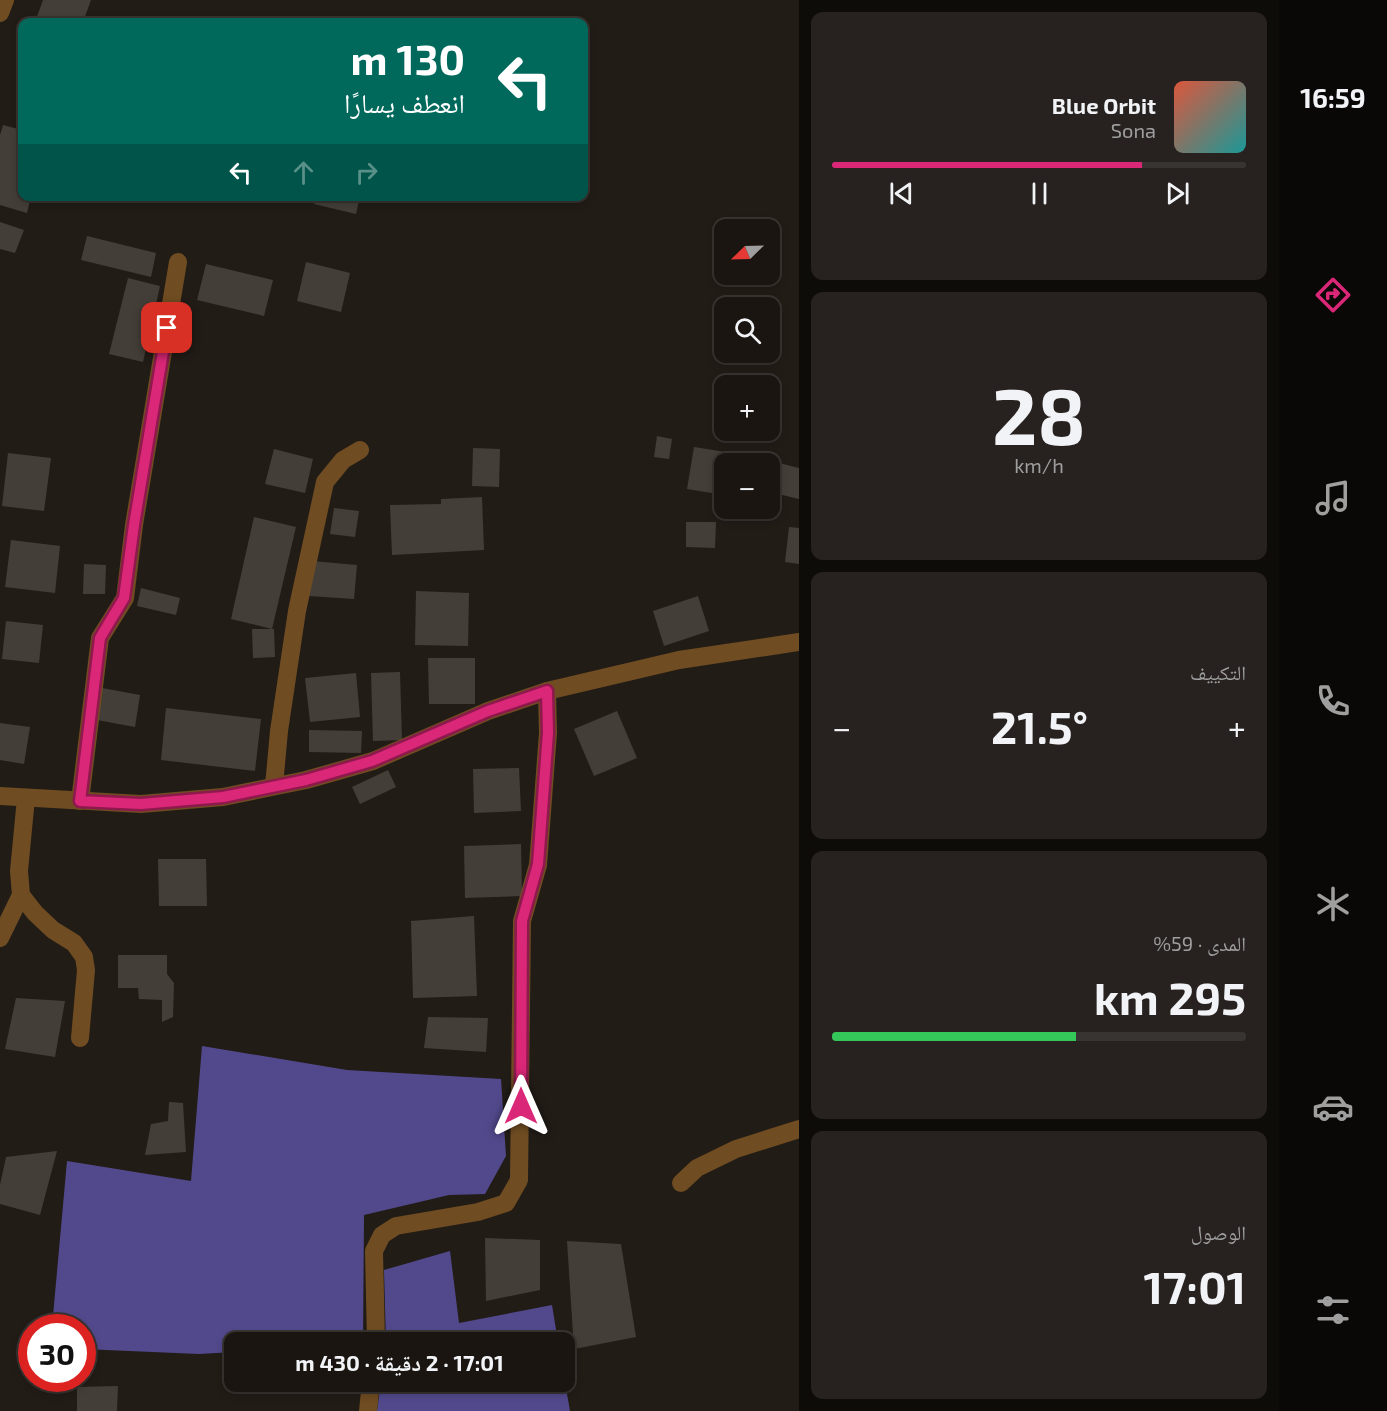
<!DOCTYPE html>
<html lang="ar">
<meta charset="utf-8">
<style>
:root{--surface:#1a1511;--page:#27221f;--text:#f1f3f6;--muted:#9f9f9f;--line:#383431;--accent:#db2777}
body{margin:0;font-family:"Exo 2","Noto Naskh Arabic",sans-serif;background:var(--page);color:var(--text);direction:rtl;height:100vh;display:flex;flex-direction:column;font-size:22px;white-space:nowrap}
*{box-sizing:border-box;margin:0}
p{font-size:20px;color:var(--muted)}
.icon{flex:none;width:33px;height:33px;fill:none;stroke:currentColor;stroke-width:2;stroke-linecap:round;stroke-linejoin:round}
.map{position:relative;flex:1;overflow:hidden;direction:ltr}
.details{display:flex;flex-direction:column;gap:12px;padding:12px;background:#0e0c09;width:480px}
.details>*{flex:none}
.banner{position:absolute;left:18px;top:18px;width:570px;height:183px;border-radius:12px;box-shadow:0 3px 9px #0003,0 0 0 2px var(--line);direction:rtl;background:#00695c;color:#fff;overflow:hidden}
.needle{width:39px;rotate:247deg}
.buttons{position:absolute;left:714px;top:219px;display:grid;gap:12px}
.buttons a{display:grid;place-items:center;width:66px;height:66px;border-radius:12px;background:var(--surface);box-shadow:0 3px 9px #0003,0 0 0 2px var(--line);font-size:30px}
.speed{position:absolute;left:18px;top:1314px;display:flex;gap:12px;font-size:30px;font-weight:700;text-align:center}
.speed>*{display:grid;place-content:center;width:78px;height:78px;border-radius:50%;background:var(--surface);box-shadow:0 3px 9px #0003,0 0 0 2px var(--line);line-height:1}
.speed .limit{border:9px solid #d22;background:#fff;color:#111}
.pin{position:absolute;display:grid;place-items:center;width:51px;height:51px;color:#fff;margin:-26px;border-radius:12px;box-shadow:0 3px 9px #0006}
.me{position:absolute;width:66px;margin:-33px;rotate:0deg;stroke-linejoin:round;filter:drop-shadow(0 0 4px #0008)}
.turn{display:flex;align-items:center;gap:21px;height:126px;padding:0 24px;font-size:27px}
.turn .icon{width:78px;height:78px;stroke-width:2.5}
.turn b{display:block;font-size:42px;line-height:51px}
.lanes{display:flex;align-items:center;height:57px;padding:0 24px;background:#0003;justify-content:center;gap:30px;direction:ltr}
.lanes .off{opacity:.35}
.big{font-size:45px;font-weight:700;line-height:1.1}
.details .card{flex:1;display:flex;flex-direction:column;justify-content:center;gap:9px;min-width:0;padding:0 21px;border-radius:12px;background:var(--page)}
.details .dial{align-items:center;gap:0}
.dial b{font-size:78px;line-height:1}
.song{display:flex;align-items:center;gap:18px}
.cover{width:72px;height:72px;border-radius:9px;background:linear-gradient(135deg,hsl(10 70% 55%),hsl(180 70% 35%))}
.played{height:6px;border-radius:3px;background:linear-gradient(90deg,var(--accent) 75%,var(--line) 75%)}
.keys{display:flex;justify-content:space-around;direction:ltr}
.heat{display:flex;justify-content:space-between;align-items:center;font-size:33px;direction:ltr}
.charge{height:9px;border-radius:4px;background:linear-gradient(90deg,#34c759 59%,var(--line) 0)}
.trip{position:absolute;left:224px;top:1332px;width:351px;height:60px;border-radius:12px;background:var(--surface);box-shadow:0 3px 9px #0003,0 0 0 2px var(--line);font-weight:700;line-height:60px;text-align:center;direction:rtl}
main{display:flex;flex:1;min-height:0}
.menu{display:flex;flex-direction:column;width:108px;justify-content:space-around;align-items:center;background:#0a0807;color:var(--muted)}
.menu .icon{width:42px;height:42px}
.menu .current{color:var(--accent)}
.menu b{font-size:27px;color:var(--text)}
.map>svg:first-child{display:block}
</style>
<main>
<nav class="menu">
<b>16:59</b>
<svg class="icon current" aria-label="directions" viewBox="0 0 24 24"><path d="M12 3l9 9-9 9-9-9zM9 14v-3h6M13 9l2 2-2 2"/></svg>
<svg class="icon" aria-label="music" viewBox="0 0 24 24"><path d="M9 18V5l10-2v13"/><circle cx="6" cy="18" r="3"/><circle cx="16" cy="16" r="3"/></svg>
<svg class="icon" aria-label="phone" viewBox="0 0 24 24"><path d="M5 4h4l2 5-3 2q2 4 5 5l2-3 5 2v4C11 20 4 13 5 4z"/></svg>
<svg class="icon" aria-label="climate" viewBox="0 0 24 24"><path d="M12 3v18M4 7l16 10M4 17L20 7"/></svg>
<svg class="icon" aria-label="car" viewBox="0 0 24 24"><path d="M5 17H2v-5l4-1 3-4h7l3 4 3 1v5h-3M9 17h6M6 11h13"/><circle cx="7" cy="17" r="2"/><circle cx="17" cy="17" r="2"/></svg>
<svg class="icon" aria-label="filters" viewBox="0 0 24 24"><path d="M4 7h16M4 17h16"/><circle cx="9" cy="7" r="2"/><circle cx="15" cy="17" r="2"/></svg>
</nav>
<section class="details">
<div class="card">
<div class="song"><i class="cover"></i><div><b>Blue Orbit</b><p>Sona</p></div></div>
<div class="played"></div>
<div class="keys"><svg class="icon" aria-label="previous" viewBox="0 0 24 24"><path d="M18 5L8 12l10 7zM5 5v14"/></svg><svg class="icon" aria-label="pause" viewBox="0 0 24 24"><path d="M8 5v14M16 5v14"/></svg><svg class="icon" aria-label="next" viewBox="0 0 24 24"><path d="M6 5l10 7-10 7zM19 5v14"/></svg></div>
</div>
<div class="card dial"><b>28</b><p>km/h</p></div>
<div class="card"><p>التكييف</p>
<div class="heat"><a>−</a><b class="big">21.5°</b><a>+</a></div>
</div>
<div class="card"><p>المدى · 59%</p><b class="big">295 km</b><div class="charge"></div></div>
<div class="card"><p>الوصول</p><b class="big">17:01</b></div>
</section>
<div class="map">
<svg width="799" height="1411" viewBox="0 0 799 1411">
<rect width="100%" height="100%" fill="#221c17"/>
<g fill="#52498c">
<path d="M202 1046 347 1070 501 1079 506 1156 485 1194 449 1195 364 1215 363 1342H234V1352L199 1354 83 1349 82 1328 52 1327 67 1161 191 1181Z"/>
<path d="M450 1251 459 1323 552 1305 558 1342H386L384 1270Z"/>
<path d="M564 1377 570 1411H377L381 1382H564Z"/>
</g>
<g fill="#443e38">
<path d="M43 0H91L83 22H35Z"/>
<path d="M3 125 22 130V196H31L27 213 0 205V135Z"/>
<path d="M316 196H360L356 214 314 204Z"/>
<path d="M0 222 24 230 15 253 0 249Z"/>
<path d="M87 236 156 253 151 277 81 260Z"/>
<path d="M306 262 350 273 341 312 297 301Z"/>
<path d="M206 264 273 280 264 316 197 300Z"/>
<path d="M128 278 160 286 143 362 109 354Z"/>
<path d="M657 436 672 439 669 459 654 457Z"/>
<path d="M694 447 732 453 731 464H724V495L687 489Z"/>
<path d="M473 448 500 449 499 487 472 486Z"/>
<path d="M274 449 313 459 305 493 265 484Z"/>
<path d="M8 453 51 458 44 511 2 506Z"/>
<path d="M775 462 799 468V499L770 492Z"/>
<path d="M482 497 484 550 392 555 390 505 441 504V499Z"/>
<path d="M334 508 359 511 355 537 330 534Z"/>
<path d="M254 517 296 527 272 629 231 619Z"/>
<path d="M686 522H716L715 548 686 547Z"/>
<path d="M789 527 799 528V564L785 562Z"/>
<path d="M11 540 60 546 55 593 5 587Z"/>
<path d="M312 561 357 565 354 599 309 596Z"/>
<path d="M84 564 106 565 105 594H83Z"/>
<path d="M141 588 180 598 176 615 137 606Z"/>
<path d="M416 591 469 593 468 646 415 645Z"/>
<path d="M698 596 709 631 664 646 653 611Z"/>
<path d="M6 621 43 625 39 663 2 659Z"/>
<path d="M252 629H274L275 657 253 658Z"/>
<path d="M428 658H475V704H429Z"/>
<path d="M400 672 402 740 373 741 371 673Z"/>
<path d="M356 673 360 717 310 722 305 678Z"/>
<path d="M102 688 140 695 135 727 97 720Z"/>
<path d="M166 708 261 719 255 771 161 760Z"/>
<path d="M617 711 637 758 594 776 574 729Z"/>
<path d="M0 723 30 727 24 764 0 760Z"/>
<path d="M309 730 362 731 361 753 309 752Z"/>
<path d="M519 768 521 811 474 813 473 769Z"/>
<path d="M388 770 396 787 360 804 352 787Z"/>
<path d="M521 844 522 896 465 898 464 846Z"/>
<path d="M158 859H206L207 906H159Z"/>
<path d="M474 916 477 996 413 998 411 921Z"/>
<path d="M118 955H167V974L174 983 173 1017 162 1022V1000L139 999 138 988H118Z"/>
<path d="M16 998 65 1001 55 1057 5 1049Z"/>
<path d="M428 1017 488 1018 486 1052 424 1048Z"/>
<path d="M169 1102 183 1103 186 1152 145 1155 151 1124 168 1121Z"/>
<path d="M57 1151 40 1215 0 1204V1185L6 1157Z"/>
<path d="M485 1238 540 1240V1290L486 1301Z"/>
<path d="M567 1241 621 1244 636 1337 574 1349Z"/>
<path d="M118 1386 117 1411H77V1387Z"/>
</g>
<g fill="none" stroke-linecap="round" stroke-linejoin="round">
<g stroke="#6f4c21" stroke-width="18">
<path d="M0 13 5 0"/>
<path d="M274 786 279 731 297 611 325 482 343 460 360 450"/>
<path d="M0 796 141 804 223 797 306 780 373 761 488 711 547 691 679 660 799 642"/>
<path d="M26 798 19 871 21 895 35 913 53 930 74 943 84 957 86 970 80 1038"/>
<path d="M80 801 100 638 125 598 134 525 178 262"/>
<path d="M0 938 21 895"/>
<path d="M681 1183 697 1168 736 1149 799 1129"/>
<path d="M376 1342 374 1251 382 1235 396 1226 478 1212 506 1203 519 1180 522 921 538 865 548 733 547 691"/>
<path d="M368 1411 371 1382"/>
</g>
</g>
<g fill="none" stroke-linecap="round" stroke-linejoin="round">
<defs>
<path id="route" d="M167 328 134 525 124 598 100 638 80 801 141 804 223 797 306 780 372 761 488 711 547 691 548 733 538 864 522 921 521 1106"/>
</defs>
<use href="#route" stroke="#8e194d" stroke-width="15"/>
<use href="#route" stroke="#db2777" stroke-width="10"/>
</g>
</svg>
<div class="buttons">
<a><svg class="needle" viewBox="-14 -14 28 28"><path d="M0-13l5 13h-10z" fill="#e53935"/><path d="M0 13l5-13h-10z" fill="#9f9f9f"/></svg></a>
<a><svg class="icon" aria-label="search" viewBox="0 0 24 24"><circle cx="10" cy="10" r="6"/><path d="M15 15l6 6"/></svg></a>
<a>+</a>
<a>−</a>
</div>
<div class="speed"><div class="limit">30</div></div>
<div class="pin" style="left:167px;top:328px;background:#d93025"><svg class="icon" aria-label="arrive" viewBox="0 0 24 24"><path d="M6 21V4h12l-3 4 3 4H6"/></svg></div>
<svg class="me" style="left:521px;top:1106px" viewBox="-20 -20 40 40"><path d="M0-17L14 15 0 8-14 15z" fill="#db2777" stroke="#fff" stroke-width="4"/></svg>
<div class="trip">17:01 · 2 دقيقة · 430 m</div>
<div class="banner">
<div class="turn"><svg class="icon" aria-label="left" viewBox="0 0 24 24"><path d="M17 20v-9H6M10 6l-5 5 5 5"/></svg><div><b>130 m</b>انعطف يسارًا</div></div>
<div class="lanes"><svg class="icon" aria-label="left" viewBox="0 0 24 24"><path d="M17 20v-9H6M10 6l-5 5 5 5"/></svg><svg class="icon off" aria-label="ahead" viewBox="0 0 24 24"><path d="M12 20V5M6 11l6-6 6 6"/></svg><svg class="icon off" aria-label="right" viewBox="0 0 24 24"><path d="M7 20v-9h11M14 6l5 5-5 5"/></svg></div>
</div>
</div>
</main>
